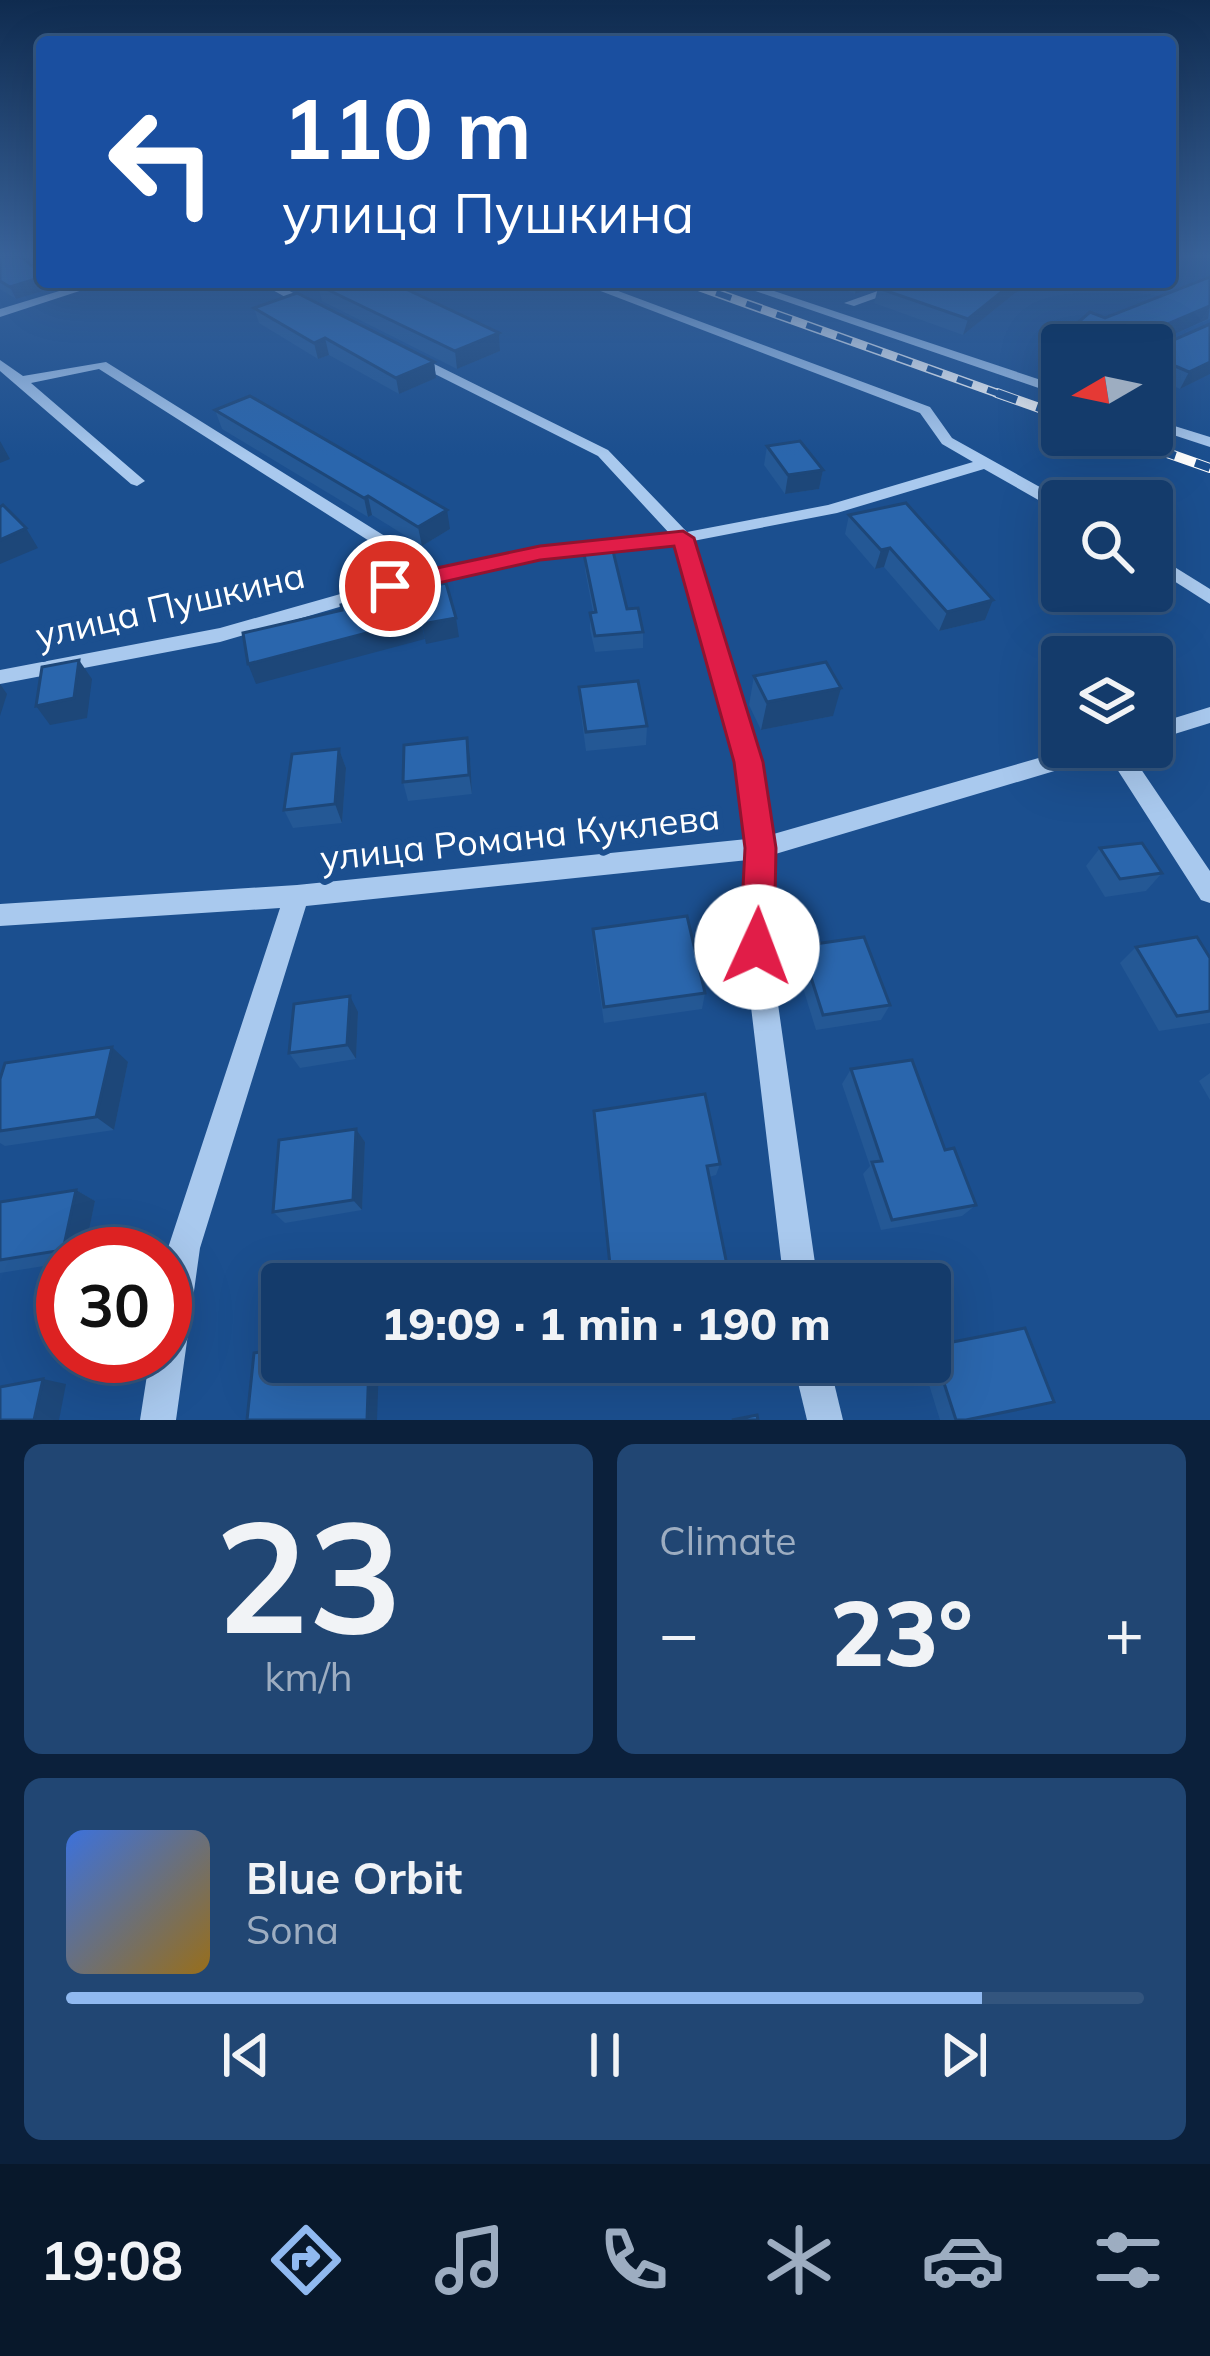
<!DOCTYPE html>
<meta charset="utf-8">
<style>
:root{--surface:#143b6b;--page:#214673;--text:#f1f3f6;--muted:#9dadc1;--line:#33557e;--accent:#90b9f0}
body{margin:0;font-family:Mulish,sans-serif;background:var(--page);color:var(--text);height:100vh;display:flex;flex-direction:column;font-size:45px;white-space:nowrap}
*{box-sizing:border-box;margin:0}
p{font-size:39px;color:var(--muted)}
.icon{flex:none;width:66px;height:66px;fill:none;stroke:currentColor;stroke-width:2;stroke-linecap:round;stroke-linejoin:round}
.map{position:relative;height:1420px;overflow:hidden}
.side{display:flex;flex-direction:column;gap:24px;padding:24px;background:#0b203b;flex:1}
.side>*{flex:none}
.hud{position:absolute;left:36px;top:36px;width:1140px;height:252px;border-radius:12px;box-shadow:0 12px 48px #0002,0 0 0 3px var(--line);background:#1a4fa0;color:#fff;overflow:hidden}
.needle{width:78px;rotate:261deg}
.fabs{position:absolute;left:1041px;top:324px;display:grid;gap:24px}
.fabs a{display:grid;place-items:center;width:132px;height:132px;border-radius:12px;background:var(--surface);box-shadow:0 12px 48px #0002,0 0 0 3px var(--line);font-size:60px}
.speed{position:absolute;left:36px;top:1227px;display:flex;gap:24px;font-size:60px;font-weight:700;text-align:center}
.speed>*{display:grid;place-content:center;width:156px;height:156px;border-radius:50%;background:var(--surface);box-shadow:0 12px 48px #0002,0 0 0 3px var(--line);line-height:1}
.speed .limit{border:18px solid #d22;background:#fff;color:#111}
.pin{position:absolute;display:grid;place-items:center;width:102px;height:102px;color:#fff;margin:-51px;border:6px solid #fff;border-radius:50%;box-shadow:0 3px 12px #0007}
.me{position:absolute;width:132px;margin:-66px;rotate:2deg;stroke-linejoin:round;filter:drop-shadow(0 0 9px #0008)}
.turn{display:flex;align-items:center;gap:42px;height:252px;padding:0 48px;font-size:54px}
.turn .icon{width:156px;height:156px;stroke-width:2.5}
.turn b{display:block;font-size:84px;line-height:102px}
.big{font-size:90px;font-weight:800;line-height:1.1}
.side .tile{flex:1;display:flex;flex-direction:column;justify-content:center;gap:18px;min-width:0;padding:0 42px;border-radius:18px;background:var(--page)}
.side .dial{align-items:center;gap:0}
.dial b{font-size:156px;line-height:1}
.song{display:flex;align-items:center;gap:36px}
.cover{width:144px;height:144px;border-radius:18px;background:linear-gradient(135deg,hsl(220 70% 55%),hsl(40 70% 35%))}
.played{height:12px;border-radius:6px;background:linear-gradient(90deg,var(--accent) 85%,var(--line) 85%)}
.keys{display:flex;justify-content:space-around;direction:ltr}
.heat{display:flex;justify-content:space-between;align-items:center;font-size:66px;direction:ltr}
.side .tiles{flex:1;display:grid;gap:24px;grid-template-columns:1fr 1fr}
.tile:last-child{grid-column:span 2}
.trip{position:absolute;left:261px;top:1263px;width:690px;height:120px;border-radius:12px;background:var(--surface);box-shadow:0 12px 48px #0002,0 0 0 3px var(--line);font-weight:800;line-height:120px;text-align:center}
.dock{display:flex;height:192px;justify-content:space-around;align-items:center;background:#08182b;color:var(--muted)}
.dock .icon{width:84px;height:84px}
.dock .selected{color:var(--accent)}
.dock b{font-size:54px;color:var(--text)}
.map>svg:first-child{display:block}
</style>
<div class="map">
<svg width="1210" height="1420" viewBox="0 0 1210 1420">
<rect width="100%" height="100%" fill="#1b4f8f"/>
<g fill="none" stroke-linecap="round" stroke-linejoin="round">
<g fill="#a9c9ee" fill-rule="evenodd">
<path d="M89 282H107L0 317V309Z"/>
<path d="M258 282H273L319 307 309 310Z"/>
<path d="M577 282H594L930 407 952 438 1065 501H1062V511L1056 510 984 469 837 513 693 541 760 762 770 835 1077 747H1126L1210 871V903L1201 900 1108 755 772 855 770 948 818 1284H784L744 948 748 860 306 906 200 1248 176 1420H140L150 1356H165L168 1248 280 908 0 926V904L297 885 747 839 738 762 676 544 540 558 435 579 220 642 0 684V670L220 628 418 572 99 369 31 383 145 481 137 486 131 484 0 371V360L23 376 106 362 436 568 540 548 670 534 598 456 405 359V353L410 352 608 450 687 532 828 505 973 462 942 444 920 413Z"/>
<path d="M729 282H747L1062 387V396Z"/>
<path d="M903 282H921L854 306 844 303Z"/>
<path d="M1152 419 1210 437V447L1152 428Z"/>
<path d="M1152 553 1210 589V604L1152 567Z"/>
<path d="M1210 707V723L1152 741V725Z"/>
<path d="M793 1362H829L843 1420H807Z"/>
</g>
<defs>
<path id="rail-far1" d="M686 282 1005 396"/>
<g id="rail">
<path d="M997 393 1062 416"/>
<path d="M1116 435 1210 468"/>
</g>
</defs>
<use href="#rail-far1" stroke="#fff" stroke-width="9"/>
<use href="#rail" stroke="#fff" stroke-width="10"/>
<use href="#rail-far1" stroke="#1b4f8f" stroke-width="6" stroke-dasharray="16" stroke-linecap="butt"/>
<use href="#rail" stroke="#1b4f8f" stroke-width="8" stroke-dasharray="21" stroke-linecap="butt"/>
</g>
<g fill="#245895">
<path d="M0 257 50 289 16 299 0 289Z"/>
<path d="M1210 277V319L1156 342 1162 345 1210 324V374L1180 389 1152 376V345H1062V368L1044 363 1051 346 1105 318Z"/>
<path d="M839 282H890L855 294 838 287Z"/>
<path d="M318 285 499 333 500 351 457 369 322 301Z"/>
<path d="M878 288 1015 293 963 335 874 303Z"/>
<path d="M254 308 434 362 436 378 399 394 329 355 318 359 259 323Z"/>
<path d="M215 410 450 529 422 546 372 515 368 517 222 429Z"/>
<path d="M767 446 823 470 819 489 785 494 764 465Z"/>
<path d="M849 515 993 600 985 620 939 631 884 567 875 569 845 534Z"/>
<path d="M584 554 643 632V648L595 652 590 629V613L593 612 585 570Z"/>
<path d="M754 676 833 716 761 730 749 705Z"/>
<path d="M579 687 647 726 646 745 586 751 580 707Z"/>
<path d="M467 738 470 757 472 794 408 801 403 782Z"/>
<path d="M339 749 346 768 342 823 293 828 284 810Z"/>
<path d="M1100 848 1162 873 1146 891 1105 897 1086 866Z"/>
<path d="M593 929 705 993 702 1009 604 1023 593 946Z"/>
<path d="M801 946 890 1005 881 1020 816 1030 795 962Z"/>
<path d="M1136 947 1210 958V1023L1159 1031 1120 963Z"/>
<path d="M358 1012 356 1059 300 1068 289 1053Z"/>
<path d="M128 1062 114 1130 5 1146 0 1143V1079Z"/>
<path d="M851 1069 945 1150 976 1205 962 1216 881 1230 863 1174 870 1166 842 1084Z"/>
<path d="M1210 1073V1100L1199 1081Z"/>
<path d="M594 1111 720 1164 716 1175 709 1177 728 1270 723 1279 695 1284H611Z"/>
<path d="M356 1129 365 1142 362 1210 285 1223 273 1212Z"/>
<path d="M76 1190 95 1201 84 1254H63V1263L0 1273V1202Z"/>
<path d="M1025 1328 966 1420H940L922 1362H930V1347Z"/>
</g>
<g fill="#1d4779">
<path d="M42 277V282H47L50 289 16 299 10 287Z"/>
<path d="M857 282H890L855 294Z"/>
<path d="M1014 282H1044L1015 293 963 335 968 319Z"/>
<path d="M1210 306 1208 319 1150 345 1158 328Z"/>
<path d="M499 333 500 351 457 369 455 351Z"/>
<path d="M325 338 329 355 318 359 314 343Z"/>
<path d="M434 362 436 378 399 394 396 378Z"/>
<path d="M1210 362V374L1180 389 1189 372Z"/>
<path d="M0 441 10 459 0 463Z"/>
<path d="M823 470 819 489 785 494 788 475Z"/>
<path d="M368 496 372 515 368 517 364 498Z"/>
<path d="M447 510 450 529 422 546 418 527Z"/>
<path d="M26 528 38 548 0 564V540Z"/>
<path d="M890 548 884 567 875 569 881 550Z"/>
<path d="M993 600 985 620 939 631 947 612Z"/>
<path d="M456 618 459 637 426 644 422 624Z"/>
<path d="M420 619 425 639 256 684 248 664Z"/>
<path d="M79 660 92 679 87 718 50 725 36 706Z"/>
<path d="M0 684 7 694 0 716Z"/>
<path d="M841 688 833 716 761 730 767 702Z"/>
<path d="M467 738 470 757 472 794 469 775Z"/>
<path d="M339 749 346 768 342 823 335 804Z"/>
<path d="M350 996 358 1012 356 1059 347 1045Z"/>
<path d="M112 1047 128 1062 114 1130 96 1117Z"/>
<path d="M356 1129 365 1142 362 1210 353 1200Z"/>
<path d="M76 1190 95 1201 84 1254H71L63 1250Z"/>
<path d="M369 1362H379L377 1420H367Z"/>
<path d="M43 1379 66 1384 59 1420H34Z"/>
</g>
<g fill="#2a66ad" stroke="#1d4779" stroke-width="3">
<path d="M0 257H22L42 275V277L10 287 0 281Z"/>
<path d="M1210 277V306L1158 328 1155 341 1162 345 1210 324V362L1189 372 1152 356V345H1127L1106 336 1097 345H1062V349L1051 346 1090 312 1105 318Z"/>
<path d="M326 282H391L499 333 455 351 318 285Z"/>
<path d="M896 282H1014L968 319 878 288Z"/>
<path d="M297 293 434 362 396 378 325 338 314 343 254 308Z"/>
<path d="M250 396 447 510 418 527 368 496 364 498 215 410Z"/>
<path d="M800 441 823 470 788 475 767 446Z"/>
<path d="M906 503 993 600 947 612 890 548 881 550 849 515Z"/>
<path d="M3 505 26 528 0 540V507Z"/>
<path d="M613 551 627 609 638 608 643 632 595 636 590 613 596 612 584 554Z"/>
<path d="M446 583 456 618 422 624 420 619 248 664 243 633 342 610 341 605Z"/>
<path d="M79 660 74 698 36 706 42 667Z"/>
<path d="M826 662 841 688 767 702 754 676Z"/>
<path d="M638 681 647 726 586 732 579 687Z"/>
<path d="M467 738 469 775 403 782 404 745Z"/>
<path d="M339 749 335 804 284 810 292 754Z"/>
<path d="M1142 843 1162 873 1120 879 1100 848Z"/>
<path d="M687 916 705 993 604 1007 593 929Z"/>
<path d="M864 937 890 1005 823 1015 801 946Z"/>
<path d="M1197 937 1210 958V1011L1177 1016 1136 947Z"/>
<path d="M350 996 347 1045 289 1053 294 1004Z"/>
<path d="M112 1047 96 1117 0 1131V1079L5 1063Z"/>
<path d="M912 1060 945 1150 954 1148 976 1205 892 1220 872 1162 882 1161 851 1069Z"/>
<path d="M705 1094 720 1164 707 1166 728 1270 652 1284H612L594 1111Z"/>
<path d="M356 1129 353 1200 273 1212 279 1140Z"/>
<path d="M76 1190 63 1250 0 1260V1202Z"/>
<path d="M1025 1328 1054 1402 966 1420H956L932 1346Z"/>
<path d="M282 1348V1362H369L367 1420H247L254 1353Z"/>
<path d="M43 1379 34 1420H0V1387Z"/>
<path d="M757 1415 758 1420H732Z"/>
</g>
<linearGradient id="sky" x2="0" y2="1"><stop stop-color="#0f2b4f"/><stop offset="0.56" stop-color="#39639b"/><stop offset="1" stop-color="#39639b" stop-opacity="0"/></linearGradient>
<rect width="1210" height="456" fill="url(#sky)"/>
<path fill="#e11d48" stroke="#92132f" stroke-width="3" d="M683 531 694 538 763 762 776 848 774 947 769 959 757 963 745 959 740 947 745 848 734 762 674 546 540 560 390 594 378 586 390 578 540 546Z"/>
<g text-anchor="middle" stroke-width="12" stroke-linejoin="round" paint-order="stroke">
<g font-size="36" fill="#fff" stroke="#1b4f8f">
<text transform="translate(170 605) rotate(-13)" y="13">улица Пушкина</text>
<text transform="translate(520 837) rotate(-6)" y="13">улица Романа Куклева</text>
</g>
</g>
</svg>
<div class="fabs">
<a><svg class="needle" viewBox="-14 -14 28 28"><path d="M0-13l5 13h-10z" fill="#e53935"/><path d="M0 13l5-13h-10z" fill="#9dadc1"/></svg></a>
<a><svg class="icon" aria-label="search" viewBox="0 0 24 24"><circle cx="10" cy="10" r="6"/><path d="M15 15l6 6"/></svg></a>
<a><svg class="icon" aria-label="layers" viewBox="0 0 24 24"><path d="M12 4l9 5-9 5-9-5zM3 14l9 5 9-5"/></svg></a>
</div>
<div class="speed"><div class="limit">30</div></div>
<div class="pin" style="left:390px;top:586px;background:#d93025"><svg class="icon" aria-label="arrive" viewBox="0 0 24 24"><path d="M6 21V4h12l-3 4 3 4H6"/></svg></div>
<svg class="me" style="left:757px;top:947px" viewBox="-20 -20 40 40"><circle r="19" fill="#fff"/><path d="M0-13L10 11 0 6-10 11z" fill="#e11d48"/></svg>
<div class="trip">19:09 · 1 min · 190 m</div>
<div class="hud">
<div class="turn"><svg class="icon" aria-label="left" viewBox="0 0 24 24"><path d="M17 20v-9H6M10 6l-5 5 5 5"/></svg><div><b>110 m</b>улица Пушкина</div></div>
</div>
</div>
<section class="side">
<div class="tiles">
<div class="tile dial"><b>23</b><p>km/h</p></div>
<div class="tile"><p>Climate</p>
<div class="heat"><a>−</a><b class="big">23°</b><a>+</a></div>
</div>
<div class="tile">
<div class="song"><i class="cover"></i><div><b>Blue Orbit</b><p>Sona</p></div></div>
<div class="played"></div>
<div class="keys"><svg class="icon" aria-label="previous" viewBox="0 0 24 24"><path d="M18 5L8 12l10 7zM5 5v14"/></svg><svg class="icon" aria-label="pause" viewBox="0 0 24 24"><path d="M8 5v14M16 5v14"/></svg><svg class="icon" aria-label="next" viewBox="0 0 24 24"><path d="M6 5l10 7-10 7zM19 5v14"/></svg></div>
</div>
</div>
</section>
<nav class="dock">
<b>19:08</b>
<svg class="icon selected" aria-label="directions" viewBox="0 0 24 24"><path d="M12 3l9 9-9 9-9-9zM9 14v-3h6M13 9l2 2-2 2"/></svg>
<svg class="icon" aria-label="music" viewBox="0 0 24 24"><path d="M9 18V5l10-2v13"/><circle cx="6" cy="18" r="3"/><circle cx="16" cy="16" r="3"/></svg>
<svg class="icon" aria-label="phone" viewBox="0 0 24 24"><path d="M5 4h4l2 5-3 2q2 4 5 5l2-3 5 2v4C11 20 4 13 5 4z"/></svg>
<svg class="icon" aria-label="climate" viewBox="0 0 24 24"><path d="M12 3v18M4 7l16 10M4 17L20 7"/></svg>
<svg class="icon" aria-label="car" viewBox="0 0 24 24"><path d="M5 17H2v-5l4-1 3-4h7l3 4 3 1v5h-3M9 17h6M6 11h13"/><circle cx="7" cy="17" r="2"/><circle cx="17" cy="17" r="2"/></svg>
<svg class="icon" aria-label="filters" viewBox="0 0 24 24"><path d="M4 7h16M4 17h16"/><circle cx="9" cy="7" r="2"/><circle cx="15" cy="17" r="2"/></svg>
</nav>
